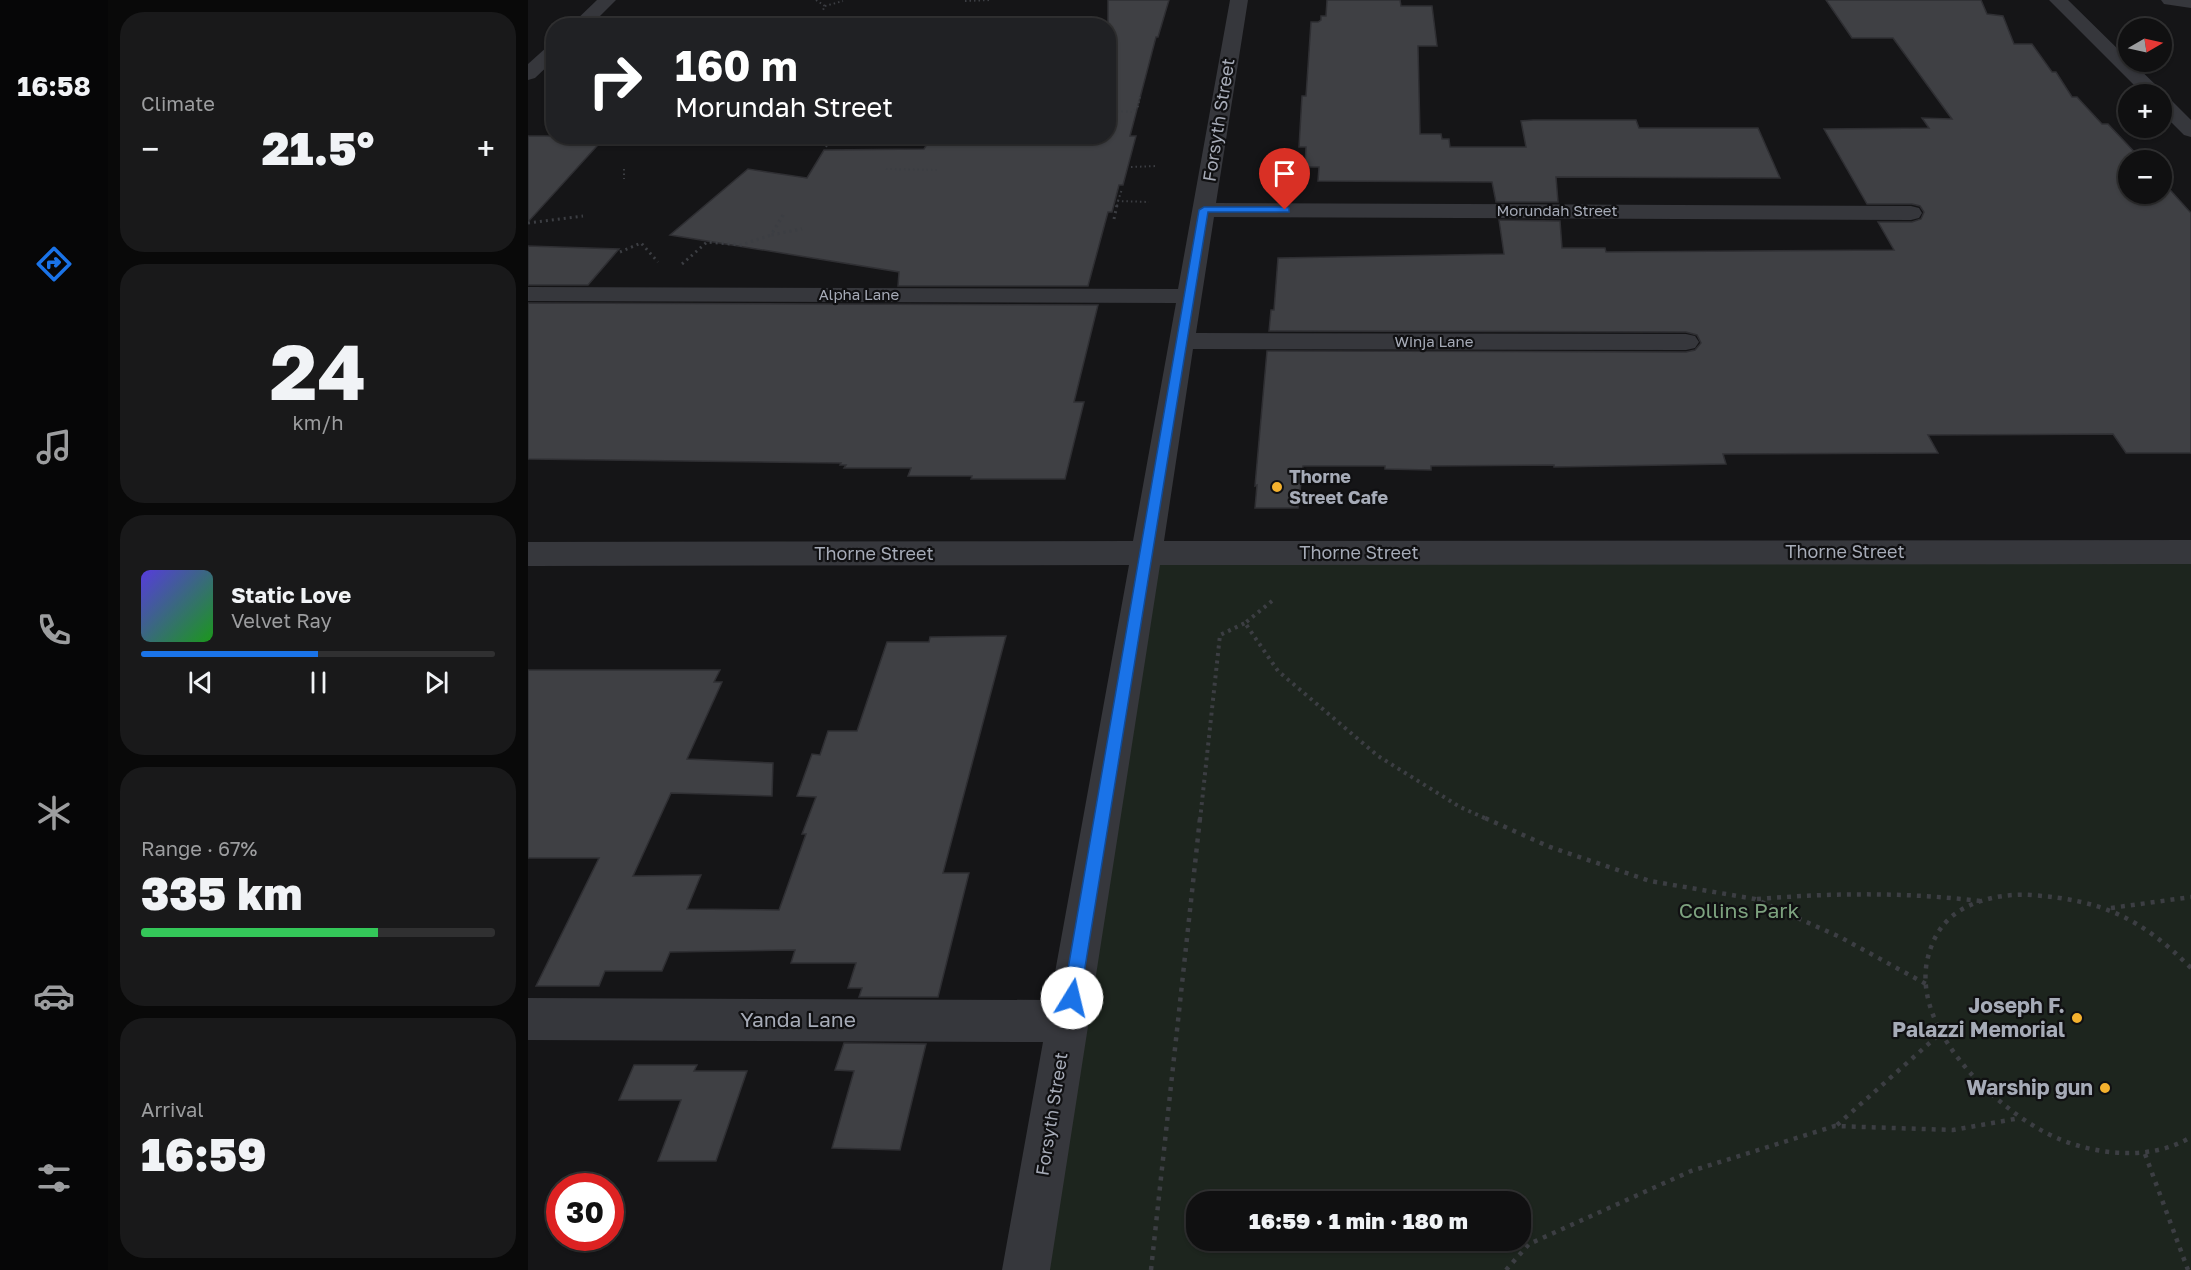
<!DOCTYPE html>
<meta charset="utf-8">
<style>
:root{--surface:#101011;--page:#19191a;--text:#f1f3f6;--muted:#9c9d9f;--line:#303031;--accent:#1a73e8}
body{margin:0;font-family:"Golos Text",sans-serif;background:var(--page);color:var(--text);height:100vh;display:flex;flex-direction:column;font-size:22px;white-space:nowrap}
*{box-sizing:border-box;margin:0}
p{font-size:20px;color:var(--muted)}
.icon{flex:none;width:33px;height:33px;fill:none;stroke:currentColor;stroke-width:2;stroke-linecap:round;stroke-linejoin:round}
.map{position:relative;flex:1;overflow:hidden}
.side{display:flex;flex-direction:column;gap:12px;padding:12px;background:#090909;width:420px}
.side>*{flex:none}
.banner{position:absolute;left:18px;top:18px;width:570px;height:126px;border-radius:24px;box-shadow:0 2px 4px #0004,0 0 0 2px var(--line);background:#202124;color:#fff;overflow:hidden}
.needle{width:39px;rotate:81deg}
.controls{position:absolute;left:1590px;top:18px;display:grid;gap:12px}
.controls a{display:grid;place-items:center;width:54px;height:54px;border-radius:50%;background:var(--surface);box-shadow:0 2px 4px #0004,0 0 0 2px var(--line);font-size:30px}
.speed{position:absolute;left:18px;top:1173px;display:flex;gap:12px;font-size:30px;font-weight:700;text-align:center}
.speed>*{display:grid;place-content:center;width:78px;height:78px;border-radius:50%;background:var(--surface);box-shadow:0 2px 4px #0004,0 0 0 2px var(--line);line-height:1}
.speed .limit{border:9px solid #d22;background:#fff;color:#111}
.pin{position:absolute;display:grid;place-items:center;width:51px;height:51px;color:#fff;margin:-62px -26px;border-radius:50% 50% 50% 0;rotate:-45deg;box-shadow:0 0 6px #0007}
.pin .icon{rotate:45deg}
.me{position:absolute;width:66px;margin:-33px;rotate:9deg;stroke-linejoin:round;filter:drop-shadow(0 0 4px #0008)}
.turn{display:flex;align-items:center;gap:21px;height:126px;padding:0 30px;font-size:27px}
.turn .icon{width:78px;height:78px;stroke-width:2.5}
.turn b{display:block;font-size:42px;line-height:51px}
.big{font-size:45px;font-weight:800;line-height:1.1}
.side .tile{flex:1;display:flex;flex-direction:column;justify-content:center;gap:9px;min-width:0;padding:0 21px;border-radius:24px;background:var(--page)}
.side .dial{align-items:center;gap:0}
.dial b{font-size:78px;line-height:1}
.song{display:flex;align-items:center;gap:18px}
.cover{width:72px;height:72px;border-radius:9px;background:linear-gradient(135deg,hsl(250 70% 55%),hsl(120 70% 35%))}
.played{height:6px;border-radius:3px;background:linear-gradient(90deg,var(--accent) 50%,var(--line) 50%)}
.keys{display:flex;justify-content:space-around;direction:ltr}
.heat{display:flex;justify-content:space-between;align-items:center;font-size:33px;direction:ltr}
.charge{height:9px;border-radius:4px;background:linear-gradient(90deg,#34c759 67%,var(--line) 0)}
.trip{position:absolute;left:658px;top:1191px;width:345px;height:60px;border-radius:24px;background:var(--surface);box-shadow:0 2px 4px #0004,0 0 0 2px var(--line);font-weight:800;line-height:60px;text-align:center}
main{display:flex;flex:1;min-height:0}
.tabs{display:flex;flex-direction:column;width:108px;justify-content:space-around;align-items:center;background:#060607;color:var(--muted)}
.tabs .icon{width:42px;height:42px}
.tabs .current{color:var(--accent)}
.tabs b{font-size:27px;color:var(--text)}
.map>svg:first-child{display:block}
</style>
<main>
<nav class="tabs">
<b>16:58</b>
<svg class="icon current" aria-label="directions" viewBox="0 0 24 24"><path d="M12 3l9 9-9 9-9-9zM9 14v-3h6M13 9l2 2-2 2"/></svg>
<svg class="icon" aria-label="music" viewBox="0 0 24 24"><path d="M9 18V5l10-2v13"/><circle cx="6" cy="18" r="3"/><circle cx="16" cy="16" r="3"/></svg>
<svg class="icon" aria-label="phone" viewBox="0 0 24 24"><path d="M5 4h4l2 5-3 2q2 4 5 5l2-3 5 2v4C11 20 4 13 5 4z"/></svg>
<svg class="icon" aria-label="climate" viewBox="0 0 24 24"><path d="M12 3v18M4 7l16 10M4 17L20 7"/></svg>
<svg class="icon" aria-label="car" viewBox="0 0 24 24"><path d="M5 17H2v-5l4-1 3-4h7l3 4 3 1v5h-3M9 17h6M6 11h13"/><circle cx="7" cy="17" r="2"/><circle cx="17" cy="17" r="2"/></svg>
<svg class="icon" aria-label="filters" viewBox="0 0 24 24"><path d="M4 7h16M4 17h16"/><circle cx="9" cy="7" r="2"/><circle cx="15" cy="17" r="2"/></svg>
</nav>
<section class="side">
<div class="tile"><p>Climate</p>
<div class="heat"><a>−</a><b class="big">21.5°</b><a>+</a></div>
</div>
<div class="tile dial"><b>24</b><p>km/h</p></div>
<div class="tile">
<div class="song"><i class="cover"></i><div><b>Static Love</b><p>Velvet Ray</p></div></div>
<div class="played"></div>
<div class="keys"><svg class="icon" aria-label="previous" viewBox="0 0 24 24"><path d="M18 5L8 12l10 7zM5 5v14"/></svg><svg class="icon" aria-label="pause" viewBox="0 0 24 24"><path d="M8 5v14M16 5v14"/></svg><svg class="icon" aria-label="next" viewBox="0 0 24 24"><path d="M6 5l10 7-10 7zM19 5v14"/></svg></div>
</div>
<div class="tile"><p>Range · 67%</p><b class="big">335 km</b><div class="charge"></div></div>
<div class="tile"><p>Arrival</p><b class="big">16:59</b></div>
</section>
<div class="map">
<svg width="1663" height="1270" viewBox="0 0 1663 1270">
<rect width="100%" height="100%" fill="#151517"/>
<path fill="#1d251e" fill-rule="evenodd" d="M1663 552V1270H498L618 553ZM669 1202H993V1240H669Z"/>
<g fill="#3f4044" stroke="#2f2f33" stroke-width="1.5">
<path d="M580 0H641L630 37H628L602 136H608L595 185H591L584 212H580L560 286H370L371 272 142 235 220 169 279 178 296 150 396 149 399 144H408L411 136H580Z"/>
<path d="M799 0H872L873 6H904L909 46H890L892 134H913L914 139H921L922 147H998L993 121 1005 120H1108L1111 128H1230L1252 178 1028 177 1030 202H968L964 182 790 181 791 167H777L778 147H771L774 96H778L783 22H790L793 20V16H798Z"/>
<path d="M1298 0H1453L1459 14 1475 16 1486 44H1504L1524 72H1528L1544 97H1549L1574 124H1580L1614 160H1600V194H1634V181L1663 213V453H1598L1585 434 1400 435 1410 453 1195 454 1198 464 1026 467V465L903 466V470L857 469V466H775L770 508H727L729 485 727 486 739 351 1158 352 1167 350 1173 343 1169 335 1158 332 741 331 743 310H746L750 258 976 254 971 220 1032 221 1034 248H1077L1078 252 1366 250 1350 222H1384L1393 219 1396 212 1392 206 1384 204H1339L1296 129 1401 128 1394 118 1424 119 1365 38H1324Z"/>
<path d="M0 136H78L0 222Z"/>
<path d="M0 246 91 249 60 285H0Z"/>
<path d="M0 303 570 305 546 402H556L537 479H443L444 476H380L383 468H316L318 465H312L313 463 0 459Z"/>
<path d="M478 636 415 873H441L410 997H331L334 988H320L328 963H263L267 950 142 952 134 971H77L71 986H8L71 858H0V670H192L186 682H194L159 759 245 763 244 796 143 793 105 876 173 875 159 909 251 910 278 834H274L288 797 269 796 284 754 292 755 300 731H329L359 642H401L402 637Z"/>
<path d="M316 1043 398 1044 372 1150 304 1148 326 1071 307 1070Z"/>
<path d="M106 1065H169L166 1071H219L188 1161H130L153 1100H91Z"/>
</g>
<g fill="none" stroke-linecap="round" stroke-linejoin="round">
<g stroke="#3c3e43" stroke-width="2" stroke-dasharray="1.5 3" stroke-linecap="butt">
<path d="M288 0 297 6 295 10"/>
<path d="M437 1 463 0"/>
<path d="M297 6 315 1"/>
<path d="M99 24 110 21"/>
<path d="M182 26 190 20"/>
<path d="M580 102 586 97"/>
<path d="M580 111 605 112 610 106 612 96"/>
<path d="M18 115 26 113"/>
<path d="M251 136 257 146"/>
<path d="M298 147 305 136"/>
<path d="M603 167 629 166"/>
<path d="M96 169V179"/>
<path d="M358 169 411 170"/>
<path d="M590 201 594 189"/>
<path d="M589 206 590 201 621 202"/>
</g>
<g stroke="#3c3e43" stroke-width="3" stroke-dasharray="2 4" stroke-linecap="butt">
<path d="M255 215 243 235 274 229"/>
<path d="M586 219 589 205"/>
<path d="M0 223 55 216"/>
<path d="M92 252 113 243 130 262"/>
<path d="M154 264 179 242 213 245 243 235"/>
</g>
<g stroke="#3c3e43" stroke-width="4" stroke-dasharray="3 4.5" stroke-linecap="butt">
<path d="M744 601 717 623 750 671 850 756 932 807 961 820"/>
<path d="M672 820 692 635 717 623"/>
</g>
<g stroke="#3c3e43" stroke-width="4.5" stroke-dasharray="4 6" stroke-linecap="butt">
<path d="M957 818 1022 847 1122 881 1227 899 1312 937 1398 984"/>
<path d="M1229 899C1304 893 1377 892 1452 901"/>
<path d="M1583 908 1663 897"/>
<path d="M1663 968C1613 918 1574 900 1503 895 1476 893 1442 900 1422 918 1409 930 1403 944 1399 961 1386 1028 1459 1099 1511 1129 1554 1154 1619 1164 1663 1137"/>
<path d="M1309 1125 1414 1032"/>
<path d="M1617 1154 1660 1270"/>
<path d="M623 1270 672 818"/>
<path d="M978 1270 1001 1244 1163 1171 1307 1126 1425 1130 1492 1118"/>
</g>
<g fill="#36373c" fill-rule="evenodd">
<path d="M69 0H88L62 26H42Z"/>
<path d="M702 0H720L688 203 1383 206 1391 208 1394 213 1391 218 1383 220 686 217 668 333 1158 334 1167 336 1171 342 1167 348 1158 350 665 349 636 541 1663 540V564L632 565 522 1270H474L515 1042 0 1040V998L522 1000 601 565 0 566V542L605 541 648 303 0 301V287L650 289Z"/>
<path d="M1521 0H1540L1600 59V62H1604L1633 90 1636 94 1634 96 1641 98 1663 120V137L1656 135 1634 113V94H1615Z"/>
<path d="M1633 0H1663V8L1636 4Z"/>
<path d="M26 45V60L7 78 0 80V64L20 46Z"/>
</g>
</g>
<path fill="#1a73e8" stroke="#114b97" stroke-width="1.5" d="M757 207 761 208V212H680L552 998 550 1004 544 1007 538 1004 535 998 671 210 676 207Z"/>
<g fill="#f5b22e" stroke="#101012" stroke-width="2">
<circle cx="749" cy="487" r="6"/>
<circle cx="1549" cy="1018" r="6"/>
<circle cx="1577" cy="1088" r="6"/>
</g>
<g text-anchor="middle" stroke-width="4.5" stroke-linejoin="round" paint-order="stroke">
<g font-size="15" fill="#a6abb7" stroke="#101012">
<text x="1029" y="216">Morundah Street</text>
<text x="331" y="300">Alpha Lane</text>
<text x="906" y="347">Winja Lane</text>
</g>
<g font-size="18" fill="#a6abb7" stroke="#101012">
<text transform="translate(691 120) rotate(-81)" y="6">Forsyth Street</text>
<text x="1317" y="558">Thorne Street</text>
<text x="831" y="559">Thorne Street</text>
<text x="346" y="560">Thorne Street</text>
<text transform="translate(524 1114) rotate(-81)" y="6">Forsyth Street</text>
</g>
<g font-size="18" font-weight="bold" fill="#a6abb7" stroke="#101012" text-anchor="start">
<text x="761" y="483">Thorne<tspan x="761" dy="21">Street Cafe</tspan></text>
</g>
<g font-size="21" fill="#7da27f" stroke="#101012">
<text x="1211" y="918">Collins Park</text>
</g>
<g font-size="21" font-weight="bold" fill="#a6abb7" stroke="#101012" text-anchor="end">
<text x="1537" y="1013">Joseph F.<tspan x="1537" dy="24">Palazzi Memorial</tspan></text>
<text x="1565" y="1095">Warship gun</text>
</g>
<g font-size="21" fill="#a6abb7" stroke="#101012">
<text x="270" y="1027">Yanda Lane</text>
</g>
</g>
</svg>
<div class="controls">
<a><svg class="needle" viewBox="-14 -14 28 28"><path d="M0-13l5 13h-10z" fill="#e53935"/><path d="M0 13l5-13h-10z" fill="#9c9d9f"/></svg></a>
<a>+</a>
<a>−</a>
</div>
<div class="speed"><div class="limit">30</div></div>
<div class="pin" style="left:757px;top:210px;background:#d93025"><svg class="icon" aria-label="arrive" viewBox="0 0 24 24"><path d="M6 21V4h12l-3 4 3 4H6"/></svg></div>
<svg class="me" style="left:544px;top:998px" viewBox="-20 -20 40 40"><circle r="19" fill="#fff"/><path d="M0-13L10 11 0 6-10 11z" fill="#1a73e8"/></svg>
<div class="trip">16:59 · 1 min · 180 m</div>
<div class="banner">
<div class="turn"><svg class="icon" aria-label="right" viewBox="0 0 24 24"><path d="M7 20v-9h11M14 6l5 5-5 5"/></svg><div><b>160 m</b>Morundah Street</div></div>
</div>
</div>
</main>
